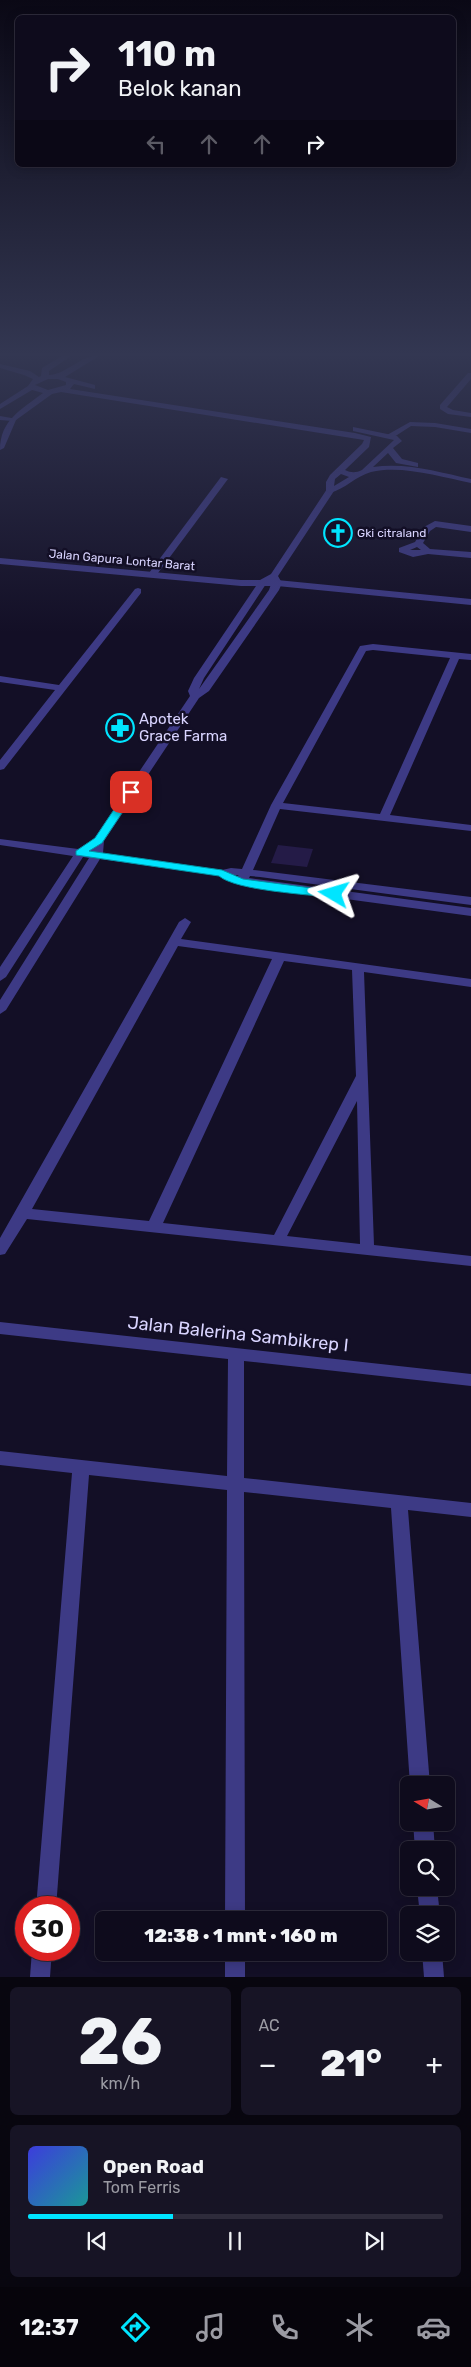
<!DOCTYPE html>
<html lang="id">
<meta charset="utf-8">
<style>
:root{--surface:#0e0b1c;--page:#171425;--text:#f1f3f6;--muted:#9b9ba3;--line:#2e2b3b;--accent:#00e5ff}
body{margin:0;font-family:Rubik,sans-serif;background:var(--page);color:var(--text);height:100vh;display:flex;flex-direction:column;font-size:19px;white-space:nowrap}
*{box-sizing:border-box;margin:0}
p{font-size:16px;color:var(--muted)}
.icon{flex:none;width:28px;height:28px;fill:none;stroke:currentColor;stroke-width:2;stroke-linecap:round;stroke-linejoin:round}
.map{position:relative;height:1977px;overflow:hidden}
.sheet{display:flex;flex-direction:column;gap:10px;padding:10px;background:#08060f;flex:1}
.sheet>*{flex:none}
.banner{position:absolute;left:15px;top:15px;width:441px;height:152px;border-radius:8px;box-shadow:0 2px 12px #0003,0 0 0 1px var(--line);background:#0e0b1c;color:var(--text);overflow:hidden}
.needle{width:32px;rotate:281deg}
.fabs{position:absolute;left:400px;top:1776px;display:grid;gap:10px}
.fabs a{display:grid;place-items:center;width:55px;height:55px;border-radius:8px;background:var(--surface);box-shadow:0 2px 12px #0003,0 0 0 1px var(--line);font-size:25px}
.speed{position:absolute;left:15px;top:1896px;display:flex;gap:10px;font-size:25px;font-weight:700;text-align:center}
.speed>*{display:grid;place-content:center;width:65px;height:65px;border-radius:50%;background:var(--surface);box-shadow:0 2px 12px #0003,0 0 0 1px var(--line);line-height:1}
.speed .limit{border:8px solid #d22;background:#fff;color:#111}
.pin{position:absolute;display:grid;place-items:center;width:42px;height:42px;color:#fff;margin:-21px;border-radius:10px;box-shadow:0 2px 8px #0006}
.me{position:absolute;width:55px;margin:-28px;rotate:277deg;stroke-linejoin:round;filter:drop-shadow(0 0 4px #0008)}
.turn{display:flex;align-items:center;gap:18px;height:105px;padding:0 20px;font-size:22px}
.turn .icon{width:65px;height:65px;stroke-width:2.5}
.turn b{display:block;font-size:35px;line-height:42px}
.lanes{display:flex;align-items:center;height:48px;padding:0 20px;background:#0003;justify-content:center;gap:25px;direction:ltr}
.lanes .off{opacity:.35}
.big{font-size:38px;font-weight:800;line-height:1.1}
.sheet .card{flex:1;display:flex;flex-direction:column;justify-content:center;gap:8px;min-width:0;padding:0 18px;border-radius:8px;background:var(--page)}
.sheet .dial{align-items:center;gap:0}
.dial b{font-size:65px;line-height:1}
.song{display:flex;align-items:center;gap:15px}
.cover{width:60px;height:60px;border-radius:8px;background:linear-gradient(135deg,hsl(240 70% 55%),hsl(180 70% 35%))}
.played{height:5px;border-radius:2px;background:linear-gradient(90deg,var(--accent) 35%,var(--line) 35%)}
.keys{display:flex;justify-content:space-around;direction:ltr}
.heat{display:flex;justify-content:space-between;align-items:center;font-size:28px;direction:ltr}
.sheet .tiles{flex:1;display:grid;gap:10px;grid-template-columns:1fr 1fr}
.card:last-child{grid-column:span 2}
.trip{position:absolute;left:95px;top:1911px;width:292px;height:50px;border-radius:8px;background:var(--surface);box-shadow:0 2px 12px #0003,0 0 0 1px var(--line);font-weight:800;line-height:50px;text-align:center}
.tab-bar{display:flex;height:80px;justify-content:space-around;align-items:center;background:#06040b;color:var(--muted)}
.tab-bar .icon{width:35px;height:35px}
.tab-bar .active{color:var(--accent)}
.tab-bar b{font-size:22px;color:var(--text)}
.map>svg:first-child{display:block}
</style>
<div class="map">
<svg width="471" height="1977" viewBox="0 0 471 1977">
<rect width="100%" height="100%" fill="#130f26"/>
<path fill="#241b47" d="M278 845 313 849 307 867 271 863Z"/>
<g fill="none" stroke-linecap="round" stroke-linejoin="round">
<g fill="#3d3a85" fill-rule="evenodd">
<path d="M468 373H471V379L447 407 453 410 471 413V417L448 414 440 409V405Z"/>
<path d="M0 416 17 419 13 421 0 420Z"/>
<path d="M410 422 435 423 471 429V433L435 427 411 426 394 437 387 435Z"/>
<path d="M221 477 228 479 155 577H149V573Z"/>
<path d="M327 489 334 491 278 576 282 583 279 590 209 691 199 698 104 841 103 853 222 870 231 868 242 869 271 805 360 646 373 644 471 654V660L459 659 390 815 471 825V831L280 809 253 870 471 897V905L260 877 250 876 249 878 471 908V916L242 885 231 882 229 880 239 875 222 876 100 859 6 1010 0 1014V1000L89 858 83 857 6 977 0 981V967L73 856 0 845V839L78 849 94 839 190 696 188 691 194 678 260 580 271 574ZM272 581 269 590 199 689 204 678 266 584ZM373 650 450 658 380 814 283 803 366 651Z"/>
<path d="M435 521 471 526V532L436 527 430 531 423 543 430 549 471 552V558L428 554 413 557 399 552V548L415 542 424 527ZM417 547 421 550H410Z"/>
<path d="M138 588 141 589V593L4 769 0 770V760L55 690 0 682V676L59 685 135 589Z"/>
<path d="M185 918 191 922 181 939 471 979V987L364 972 374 1245 471 1256V1266L27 1219 5 1254 0 1255V1238L179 922ZM178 946 272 959 149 1221 32 1209ZM284 961 352 970 356 1076 274 1235 163 1223ZM357 1101 360 1244 287 1236Z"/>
<path d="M0 1322 471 1374V1386L244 1361V1478L471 1503V1517L408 1510 430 1785H410L391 1508 244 1492 245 1920H225L227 1490 89 1475 56 1908H36L72 1473 0 1465V1451L227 1476 228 1359 0 1334Z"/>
<path d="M413 1822H433L435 1850H415Z"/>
<path d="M417 1888H437L440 1915H420Z"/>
<path d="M32 1950H52L50 1977H30Z"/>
<rect x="225" y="1952" width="20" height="25"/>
<path d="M422 1952H442L444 1977H424Z"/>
</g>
<g fill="#3d3a85" fill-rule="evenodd">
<path d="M62 356H71L49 371V375C67 374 80 355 99 356L65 377 95 385V389L74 384 70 389 355 433 371 437 369 447 345 470C351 473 356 473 362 470L394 440 353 431V427L397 436 402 441 393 448 402 459 418 463V467L396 463 388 453 373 467C406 462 439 472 471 479V483C440 477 403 465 371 472 356 476 345 489 330 493L326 491V482L330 475 362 444 364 440 61 392 52 394 16 420 4 448 0 450C0 420 21 410 43 393L32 390 0 409V404L28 386 33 379 24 375 0 368V364L30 371 39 377 41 376 42 368ZM48 379H58L66 382V385L48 390 35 385ZM341 474 349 477 334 486 335 479Z"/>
<path d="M0 558 241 580H277L471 599V605L277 586H241L0 564Z"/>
</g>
</g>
<linearGradient id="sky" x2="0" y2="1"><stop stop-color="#0a0815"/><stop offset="0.56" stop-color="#333752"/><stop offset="1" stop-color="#333752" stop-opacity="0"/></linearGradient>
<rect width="471" height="633" fill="url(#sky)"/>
<path fill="#00e5ff" stroke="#0095a6" d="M131 789 136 792 102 843 89 851 222 870 243 879 334 891 339 894 334 898C308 894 237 891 219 876L76 855V851L95 838 127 790Z"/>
<defs>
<symbol id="church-ring" viewBox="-11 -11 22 22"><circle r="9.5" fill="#130f26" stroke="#00e5ff" stroke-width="1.5"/><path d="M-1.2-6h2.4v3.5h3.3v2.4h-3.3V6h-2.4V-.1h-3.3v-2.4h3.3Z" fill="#00e5ff"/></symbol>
<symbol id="pharmacy-ring" viewBox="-11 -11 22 22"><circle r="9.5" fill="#130f26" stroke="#00e5ff" stroke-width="1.5"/><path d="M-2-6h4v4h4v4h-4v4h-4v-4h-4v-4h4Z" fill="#00e5ff"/></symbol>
</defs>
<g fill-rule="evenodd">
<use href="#church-ring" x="322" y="517" width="32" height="32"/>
<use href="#pharmacy-ring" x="104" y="712" width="32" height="32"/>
</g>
<g text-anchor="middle" stroke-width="5" stroke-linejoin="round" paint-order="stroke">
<g font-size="12" fill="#d9d4ff" stroke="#130f26" text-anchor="start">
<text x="357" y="537">Gki citraland</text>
</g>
<g font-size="12" fill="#d9d4ff" stroke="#130f26">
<text transform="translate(122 560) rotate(5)" y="4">Jalan Gapura Lontar Barat</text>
</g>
<g font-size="15" fill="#d9d4ff" stroke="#130f26" text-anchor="start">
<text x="139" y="724">Apotek<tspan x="139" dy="17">Grace Farma</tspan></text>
</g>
<g font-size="18" fill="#d9d4ff" stroke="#130f26">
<text transform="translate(238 1334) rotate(6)" y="6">Jalan Balerina Sambikrep I</text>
</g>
</g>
</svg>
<div class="fabs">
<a><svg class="needle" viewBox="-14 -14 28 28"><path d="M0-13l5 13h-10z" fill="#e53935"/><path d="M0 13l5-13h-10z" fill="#9b9ba3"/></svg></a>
<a><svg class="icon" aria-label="search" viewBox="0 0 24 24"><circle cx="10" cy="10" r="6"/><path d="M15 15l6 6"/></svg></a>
<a><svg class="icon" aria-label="layers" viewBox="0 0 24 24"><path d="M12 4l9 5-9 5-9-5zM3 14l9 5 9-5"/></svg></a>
</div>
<div class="speed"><div class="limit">30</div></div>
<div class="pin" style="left:131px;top:792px;background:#d93025"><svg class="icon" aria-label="arrive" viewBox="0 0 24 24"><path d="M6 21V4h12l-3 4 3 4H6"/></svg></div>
<svg class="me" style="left:334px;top:894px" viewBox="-20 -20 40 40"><path d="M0-17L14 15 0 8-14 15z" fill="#00e5ff" stroke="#fff" stroke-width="4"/></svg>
<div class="trip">12:38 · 1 mnt · 160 m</div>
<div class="banner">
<div class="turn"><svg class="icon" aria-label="right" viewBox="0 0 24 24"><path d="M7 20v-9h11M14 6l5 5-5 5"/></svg><div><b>110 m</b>Belok kanan</div></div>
<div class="lanes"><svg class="icon off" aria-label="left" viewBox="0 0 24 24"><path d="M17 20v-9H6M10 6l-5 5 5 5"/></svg><svg class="icon off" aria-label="ahead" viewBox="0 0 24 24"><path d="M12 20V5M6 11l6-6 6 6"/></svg><svg class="icon off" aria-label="ahead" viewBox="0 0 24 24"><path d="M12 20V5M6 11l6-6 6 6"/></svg><svg class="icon" aria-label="right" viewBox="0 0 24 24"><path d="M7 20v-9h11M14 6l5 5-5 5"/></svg></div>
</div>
</div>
<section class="sheet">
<div class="tiles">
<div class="card dial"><b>26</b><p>km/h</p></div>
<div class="card"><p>AC</p>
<div class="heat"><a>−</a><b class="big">21°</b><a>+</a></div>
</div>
<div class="card">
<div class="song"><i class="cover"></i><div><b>Open Road</b><p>Tom Ferris</p></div></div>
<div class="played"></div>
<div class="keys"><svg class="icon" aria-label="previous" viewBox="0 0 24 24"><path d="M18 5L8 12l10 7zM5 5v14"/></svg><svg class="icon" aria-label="pause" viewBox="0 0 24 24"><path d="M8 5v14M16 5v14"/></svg><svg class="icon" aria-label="next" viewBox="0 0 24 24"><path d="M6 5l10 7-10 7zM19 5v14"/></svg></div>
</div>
</div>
</section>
<nav class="tab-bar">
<b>12:37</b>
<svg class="icon active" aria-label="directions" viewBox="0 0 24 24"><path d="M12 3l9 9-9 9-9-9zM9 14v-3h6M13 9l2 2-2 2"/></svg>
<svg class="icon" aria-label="music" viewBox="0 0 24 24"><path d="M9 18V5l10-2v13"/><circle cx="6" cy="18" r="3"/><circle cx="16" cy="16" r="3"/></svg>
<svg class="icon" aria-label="phone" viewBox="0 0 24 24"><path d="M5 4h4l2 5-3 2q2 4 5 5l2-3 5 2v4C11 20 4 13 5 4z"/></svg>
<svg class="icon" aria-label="climate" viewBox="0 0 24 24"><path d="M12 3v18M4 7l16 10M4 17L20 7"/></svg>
<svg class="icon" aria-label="car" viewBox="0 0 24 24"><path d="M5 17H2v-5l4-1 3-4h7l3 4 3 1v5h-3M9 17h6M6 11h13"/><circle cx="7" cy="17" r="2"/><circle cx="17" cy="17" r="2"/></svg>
</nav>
